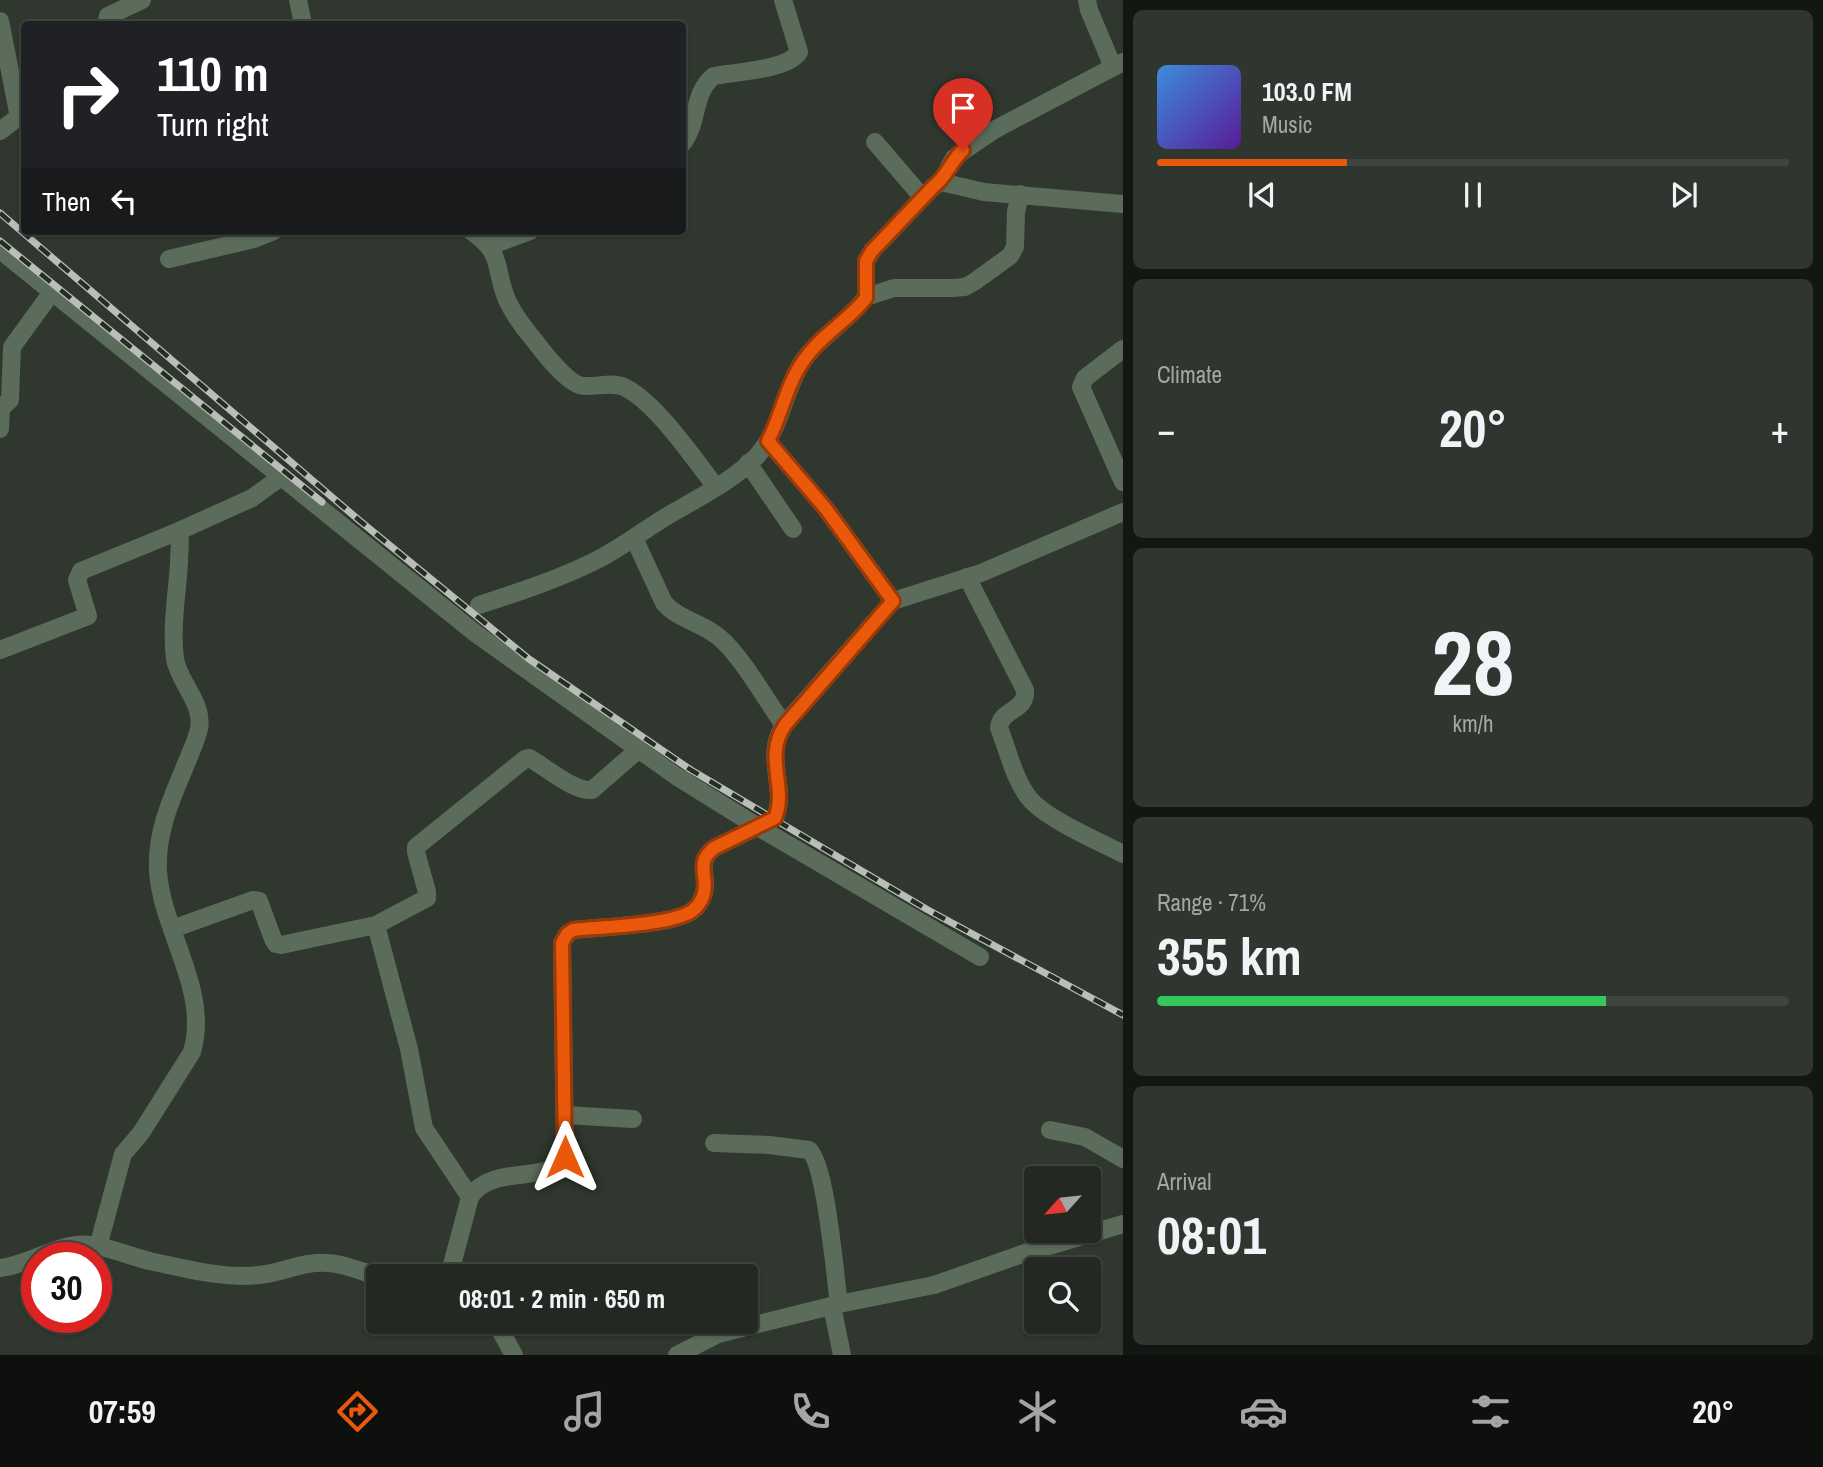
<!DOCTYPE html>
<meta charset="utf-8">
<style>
:root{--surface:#232922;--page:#2f352f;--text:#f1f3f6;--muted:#a3a6a5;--line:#404540;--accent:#ea580c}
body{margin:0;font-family:"Archivo Narrow",sans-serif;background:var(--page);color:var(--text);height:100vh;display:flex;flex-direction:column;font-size:26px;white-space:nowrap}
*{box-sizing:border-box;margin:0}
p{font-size:23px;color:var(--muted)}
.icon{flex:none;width:38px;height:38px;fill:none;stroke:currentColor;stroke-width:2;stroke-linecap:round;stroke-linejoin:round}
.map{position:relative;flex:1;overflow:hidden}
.drawer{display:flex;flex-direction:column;gap:10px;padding:10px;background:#131713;width:700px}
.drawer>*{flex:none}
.hud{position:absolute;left:21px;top:21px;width:665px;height:214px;border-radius:7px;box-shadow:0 2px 5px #0004,0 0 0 2px var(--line);background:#202124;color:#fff;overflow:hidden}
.needle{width:46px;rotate:243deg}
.fabs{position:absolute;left:1024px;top:1166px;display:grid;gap:14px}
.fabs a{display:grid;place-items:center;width:77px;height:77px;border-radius:7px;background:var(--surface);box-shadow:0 2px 5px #0004,0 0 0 2px var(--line);font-size:35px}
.speed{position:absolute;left:21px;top:1242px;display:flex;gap:14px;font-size:35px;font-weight:700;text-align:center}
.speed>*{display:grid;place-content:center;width:91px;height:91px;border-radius:50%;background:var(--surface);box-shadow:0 2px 5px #0004,0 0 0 2px var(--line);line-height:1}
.speed .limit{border:10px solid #d22;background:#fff;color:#111}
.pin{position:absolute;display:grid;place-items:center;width:60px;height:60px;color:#fff;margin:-72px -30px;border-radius:50% 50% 50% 0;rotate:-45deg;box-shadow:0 0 7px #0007}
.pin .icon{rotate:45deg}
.me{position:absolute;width:77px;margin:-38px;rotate:0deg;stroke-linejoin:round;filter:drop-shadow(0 0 5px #0008)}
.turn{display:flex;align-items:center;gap:24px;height:147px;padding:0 21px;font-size:32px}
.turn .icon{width:91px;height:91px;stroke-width:2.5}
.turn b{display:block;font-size:49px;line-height:60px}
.then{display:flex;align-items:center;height:66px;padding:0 21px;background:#0003;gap:14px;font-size:26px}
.big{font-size:52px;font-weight:700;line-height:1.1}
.drawer .tile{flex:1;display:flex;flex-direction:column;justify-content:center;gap:10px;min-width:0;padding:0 24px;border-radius:10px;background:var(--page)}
.drawer .dial{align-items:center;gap:0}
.dial b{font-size:91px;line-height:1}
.song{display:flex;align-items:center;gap:21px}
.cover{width:84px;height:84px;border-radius:10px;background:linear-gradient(135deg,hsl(210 70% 55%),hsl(270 70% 35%))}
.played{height:7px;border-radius:4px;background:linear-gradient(90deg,var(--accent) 30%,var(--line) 30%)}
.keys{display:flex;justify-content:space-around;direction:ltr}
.heat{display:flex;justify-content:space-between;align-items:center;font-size:38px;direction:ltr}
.charge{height:10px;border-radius:5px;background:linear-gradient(90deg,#34c759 71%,var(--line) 0)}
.trip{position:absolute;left:366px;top:1264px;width:392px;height:70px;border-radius:7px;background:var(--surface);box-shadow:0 2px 5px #0004,0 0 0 2px var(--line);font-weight:700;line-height:70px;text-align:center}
.tabs{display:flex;height:112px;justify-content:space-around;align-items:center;background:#0e100e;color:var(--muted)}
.tabs .icon{width:49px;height:49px}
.tabs .active{color:var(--accent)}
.tabs b{font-size:32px;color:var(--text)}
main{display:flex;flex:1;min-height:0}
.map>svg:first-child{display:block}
</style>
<main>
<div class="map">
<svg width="1123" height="1355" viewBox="0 0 1123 1355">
<rect width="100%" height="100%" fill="#2f372e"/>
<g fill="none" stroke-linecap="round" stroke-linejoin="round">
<g stroke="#5b6c5a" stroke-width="18">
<path d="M298 0 303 24"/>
<path d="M1087 0 1089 10 1113 67"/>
<path d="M0 21 18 112 17 118 0 131"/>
<path d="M106 24 108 16 142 0"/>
<path d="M875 142 923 198"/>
<path d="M682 144C699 124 692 92 714 76 734 72 788 70 799 52L783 0"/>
<path d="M941 182 954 158 963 151 994 130 1123 62"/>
<path d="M471 231C505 255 493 266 507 300 513 313 524 328 534 340 543 352 569 386 584 386 598 387 614 381 626 388 657 404 694 459 716 487"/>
<path d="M490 246 530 231"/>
<path d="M0 250 475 633 676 776 758 827 980 957"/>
<path d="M169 259 254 239 274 231"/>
<path d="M866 297 894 288H953L965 287 974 282 1010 256 1015 247 1016 212 1020 194"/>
<path d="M1123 349 1085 378 1081 387 1123 482"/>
<path d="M0 429 1 408 10 400 12 347 52 292"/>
<path d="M768 441 826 509 893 601"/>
<path d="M748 463 793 529"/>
<path d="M179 531 252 498 281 477"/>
<path d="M634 538 664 603C679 620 703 623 720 638 742 657 766 700 784 725"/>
<path d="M967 577 1025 690C1027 712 1001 708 999 728 1008 750 1014 779 1029 798 1046 819 1098 841 1123 854"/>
<path d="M479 605C519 592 559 579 597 560 624 546 648 527 674 512 702 496 735 479 757 456 782 428 783 391 803 361 820 336 848 322 866 297V261L872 251 933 187 941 182 984 192 1123 204"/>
<path d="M0 650 88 616 77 580 81 571 179 531C181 541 179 553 179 563 177 594 171 628 175 659 179 683 204 703 199 729 196 742 189 756 184 769 170 802 156 834 158 871 162 932 210 990 192 1052L141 1133 123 1154 98 1247"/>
<path d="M376 925 409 1049 424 1128 470 1197"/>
<path d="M172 929 253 900 259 901 273 939 276 944 281 945 376 925 427 898V892L416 852V847L525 759 529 758C546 767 574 792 592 790L638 750"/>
<path d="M565 1115 633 1119"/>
<path d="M1050 1130 1085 1137 1123 1159"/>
<path d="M714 1143 769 1145 809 1150C826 1164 835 1276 839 1304"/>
<path d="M0 1268C27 1265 50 1248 76 1245 101 1242 129 1257 154 1262 187 1269 225 1279 259 1275 282 1273 304 1261 327 1263 344 1263 361 1272 378 1276"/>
<path d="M449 1276 470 1197C492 1163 551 1185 565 1157L562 943 567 934 574 930C600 927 673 925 692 911 698 907 702 899 704 893 709 874 695 863 714 848L775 818C788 787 763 758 784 725L893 601 981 573 1123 512"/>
<path d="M832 1306 842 1355"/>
<path d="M495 1321 514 1355"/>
<path d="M677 1355 718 1334 839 1304 934 1285 1025 1253 1123 1224"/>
</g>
<defs>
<g id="rail">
<path d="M0 213 360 521 529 659 691 770 928 910 1123 1015"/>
<path d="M0 241 322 502"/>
</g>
</defs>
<use href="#rail" stroke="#b9bfb8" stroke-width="7"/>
<use href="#rail" stroke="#252d24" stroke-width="4.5" stroke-dasharray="13" stroke-linecap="butt"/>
</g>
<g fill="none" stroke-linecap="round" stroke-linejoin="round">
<defs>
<path id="route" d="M565 1157 562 943 567 934 573 930C600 927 672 925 692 911 698 907 702 900 704 893 708 874 695 863 714 848L775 818C788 787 763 758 785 725L893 601 826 509 768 441C782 414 786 385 804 360 821 335 848 321 866 298V261L872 251 933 187C946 178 951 161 963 150"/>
</defs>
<use href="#route" stroke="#983908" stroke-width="18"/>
<use href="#route" stroke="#ea580c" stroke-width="12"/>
</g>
</svg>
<div class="fabs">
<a><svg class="needle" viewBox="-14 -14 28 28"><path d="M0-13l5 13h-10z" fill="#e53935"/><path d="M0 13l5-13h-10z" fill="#a3a6a5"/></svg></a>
<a><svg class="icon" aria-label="search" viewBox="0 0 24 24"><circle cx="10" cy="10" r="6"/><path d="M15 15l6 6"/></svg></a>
</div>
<div class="speed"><div class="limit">30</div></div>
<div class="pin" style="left:963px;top:150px;background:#d93025"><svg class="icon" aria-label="arrive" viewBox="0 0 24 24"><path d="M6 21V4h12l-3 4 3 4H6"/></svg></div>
<svg class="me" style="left:565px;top:1157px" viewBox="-20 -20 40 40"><path d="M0-17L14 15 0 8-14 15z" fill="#ea580c" stroke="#fff" stroke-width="4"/></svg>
<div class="trip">08:01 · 2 min · 650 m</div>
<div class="hud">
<div class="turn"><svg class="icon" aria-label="right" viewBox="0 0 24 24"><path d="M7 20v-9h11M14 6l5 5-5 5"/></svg><div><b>110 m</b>Turn right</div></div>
<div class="then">Then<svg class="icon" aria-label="left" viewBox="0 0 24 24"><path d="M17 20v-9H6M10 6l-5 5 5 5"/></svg></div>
</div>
</div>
<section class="drawer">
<div class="tile">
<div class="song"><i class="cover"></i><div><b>103.0 FM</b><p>Music</p></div></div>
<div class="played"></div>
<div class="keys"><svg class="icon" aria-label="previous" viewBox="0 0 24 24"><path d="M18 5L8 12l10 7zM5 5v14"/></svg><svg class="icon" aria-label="pause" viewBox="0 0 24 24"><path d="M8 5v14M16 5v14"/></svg><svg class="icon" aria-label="next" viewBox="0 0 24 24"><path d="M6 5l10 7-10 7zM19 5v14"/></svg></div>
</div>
<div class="tile"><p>Climate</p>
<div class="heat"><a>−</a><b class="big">20°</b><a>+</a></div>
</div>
<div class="tile dial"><b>28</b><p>km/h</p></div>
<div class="tile"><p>Range · 71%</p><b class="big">355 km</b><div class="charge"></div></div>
<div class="tile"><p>Arrival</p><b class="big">08:01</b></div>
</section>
</main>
<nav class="tabs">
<b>07:59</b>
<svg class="icon active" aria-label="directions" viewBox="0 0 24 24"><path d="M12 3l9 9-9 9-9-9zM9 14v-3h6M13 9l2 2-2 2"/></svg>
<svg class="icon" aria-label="music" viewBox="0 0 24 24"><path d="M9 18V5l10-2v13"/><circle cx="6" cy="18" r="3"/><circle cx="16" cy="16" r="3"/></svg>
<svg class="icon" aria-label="phone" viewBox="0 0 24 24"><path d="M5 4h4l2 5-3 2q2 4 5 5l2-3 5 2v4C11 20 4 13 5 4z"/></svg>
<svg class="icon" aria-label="climate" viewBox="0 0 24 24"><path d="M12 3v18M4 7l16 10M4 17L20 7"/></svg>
<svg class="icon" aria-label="car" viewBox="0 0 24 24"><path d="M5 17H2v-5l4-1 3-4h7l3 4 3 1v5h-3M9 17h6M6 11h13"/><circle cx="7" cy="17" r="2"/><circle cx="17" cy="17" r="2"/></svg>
<svg class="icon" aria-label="filters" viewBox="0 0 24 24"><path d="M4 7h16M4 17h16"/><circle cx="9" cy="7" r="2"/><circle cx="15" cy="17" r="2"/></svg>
<b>20°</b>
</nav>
